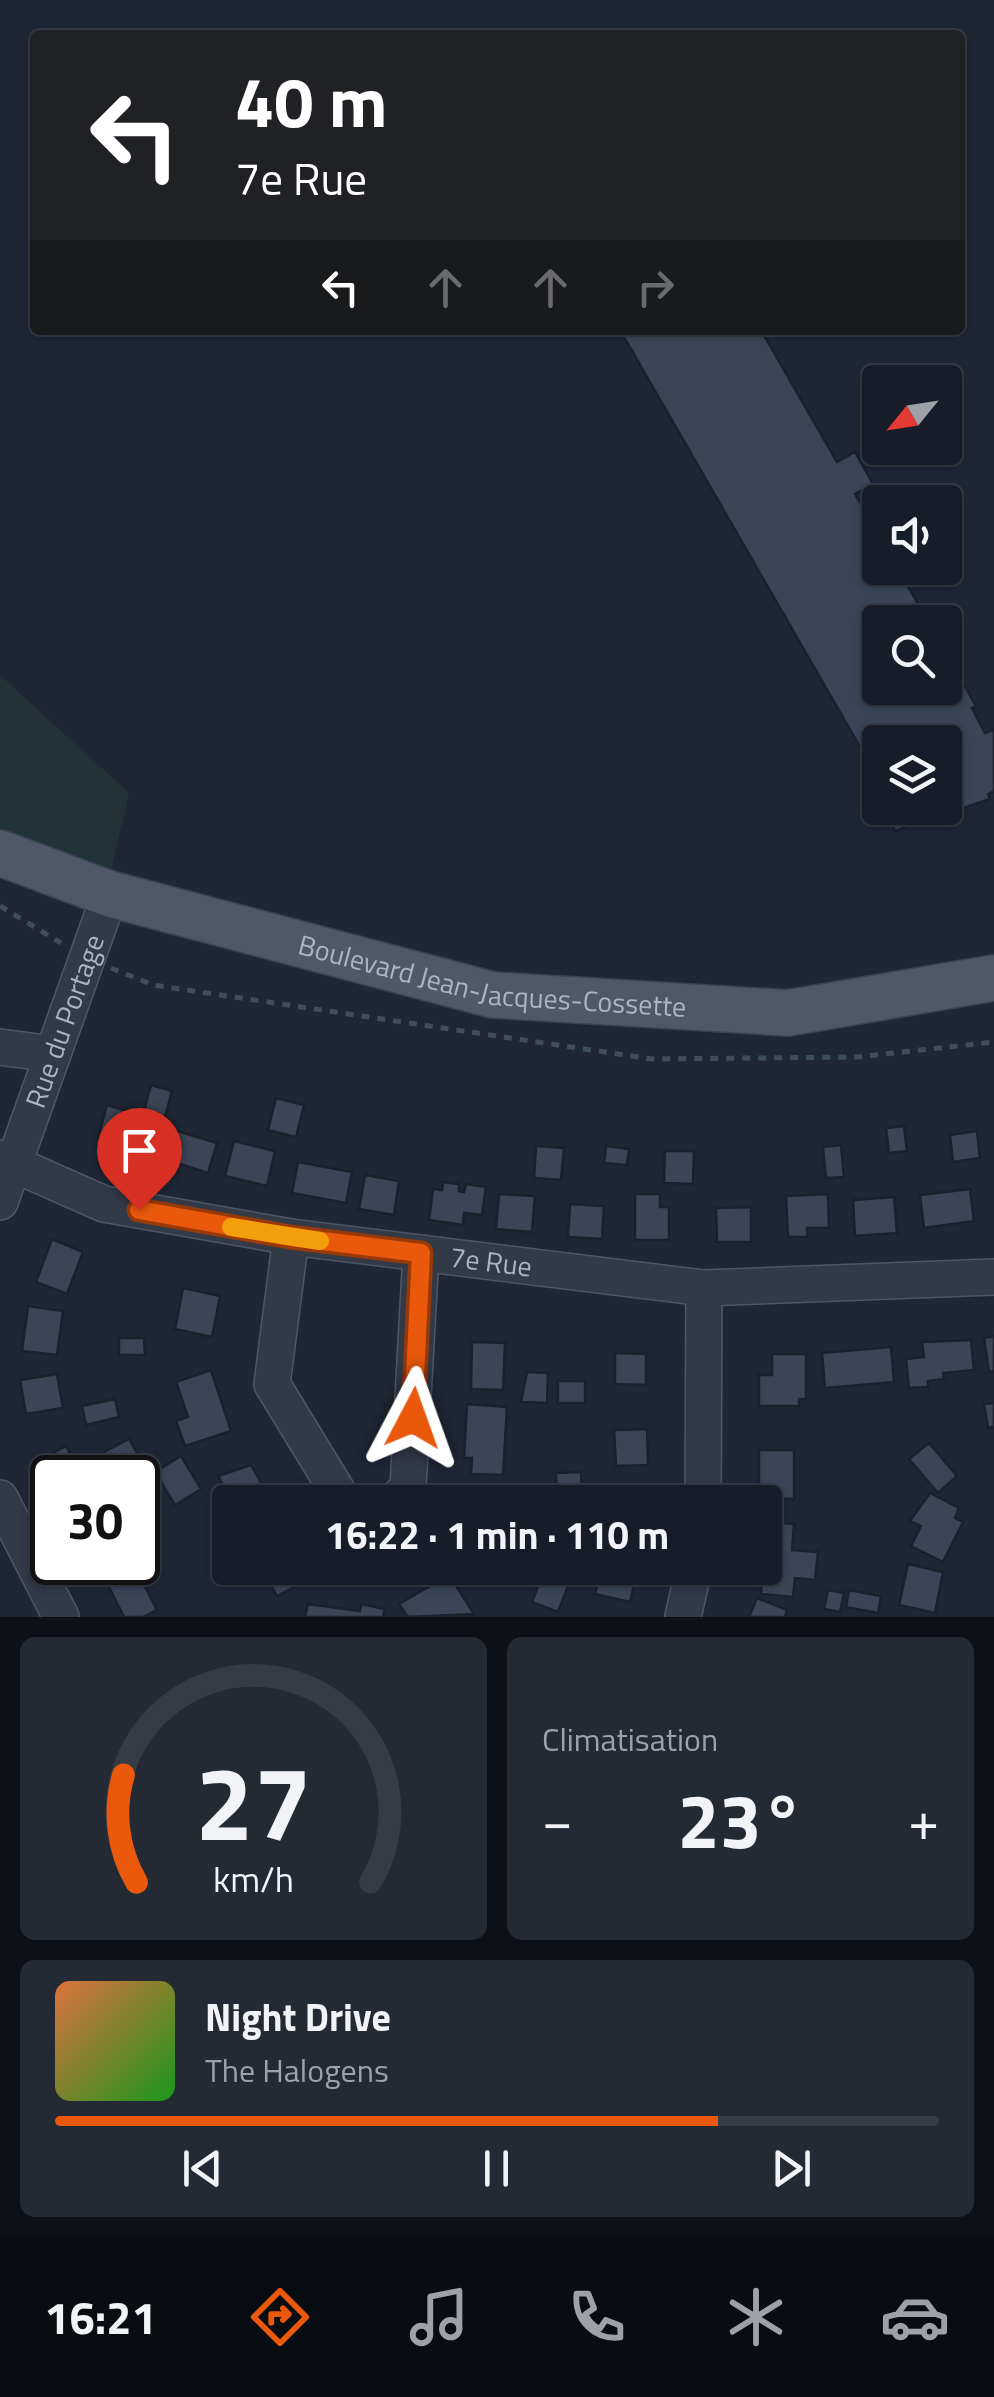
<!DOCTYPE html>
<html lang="fr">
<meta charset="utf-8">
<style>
:root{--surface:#171d28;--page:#242a34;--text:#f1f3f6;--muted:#9ea2a8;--line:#363b45;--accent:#ea580c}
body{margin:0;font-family:"Titillium Web",sans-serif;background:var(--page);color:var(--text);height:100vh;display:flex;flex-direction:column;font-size:38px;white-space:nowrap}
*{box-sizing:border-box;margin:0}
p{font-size:32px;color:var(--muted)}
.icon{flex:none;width:55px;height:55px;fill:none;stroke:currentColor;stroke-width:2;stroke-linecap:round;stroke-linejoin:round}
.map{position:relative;height:1617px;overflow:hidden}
.sheet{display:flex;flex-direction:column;gap:20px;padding:20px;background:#0d1016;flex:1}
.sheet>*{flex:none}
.guide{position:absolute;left:30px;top:30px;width:935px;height:305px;border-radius:10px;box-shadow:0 2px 8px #0004,0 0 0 2px var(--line);background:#202124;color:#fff;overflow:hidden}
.needle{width:65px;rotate:240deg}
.tools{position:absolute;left:862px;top:365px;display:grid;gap:20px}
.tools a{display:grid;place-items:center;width:100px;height:100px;border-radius:10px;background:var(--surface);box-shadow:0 2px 8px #0004,0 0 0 2px var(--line);font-size:50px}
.speed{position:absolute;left:30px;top:1455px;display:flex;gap:20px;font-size:50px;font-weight:700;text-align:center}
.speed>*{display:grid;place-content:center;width:130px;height:130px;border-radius:50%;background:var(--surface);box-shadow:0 2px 8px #0004,0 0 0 2px var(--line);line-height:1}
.speed .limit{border:5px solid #111;border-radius:15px;background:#fff;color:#111}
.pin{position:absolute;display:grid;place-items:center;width:85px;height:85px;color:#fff;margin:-102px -42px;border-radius:50% 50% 50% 0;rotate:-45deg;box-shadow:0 0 10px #0007}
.pin .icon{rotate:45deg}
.me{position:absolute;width:110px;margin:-55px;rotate:4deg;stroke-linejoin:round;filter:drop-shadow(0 0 8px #0008)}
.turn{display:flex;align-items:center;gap:35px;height:210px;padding:0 40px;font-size:45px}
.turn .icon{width:130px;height:130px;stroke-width:2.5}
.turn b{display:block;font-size:70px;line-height:85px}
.lanes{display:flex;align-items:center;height:95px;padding:0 40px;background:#0003;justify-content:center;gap:50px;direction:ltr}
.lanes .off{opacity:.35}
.big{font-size:75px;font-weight:700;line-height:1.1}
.sheet .widget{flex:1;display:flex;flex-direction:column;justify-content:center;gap:15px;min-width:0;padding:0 35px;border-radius:15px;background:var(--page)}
.sheet .dial{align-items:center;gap:0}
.dial svg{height:260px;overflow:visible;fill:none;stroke:var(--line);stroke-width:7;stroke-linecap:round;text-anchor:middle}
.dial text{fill:var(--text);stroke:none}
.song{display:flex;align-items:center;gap:30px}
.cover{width:120px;height:120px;border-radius:15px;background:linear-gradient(135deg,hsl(20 70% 55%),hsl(120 70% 35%))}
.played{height:10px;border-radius:5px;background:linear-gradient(90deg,var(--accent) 75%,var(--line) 75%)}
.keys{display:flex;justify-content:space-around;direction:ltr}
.heat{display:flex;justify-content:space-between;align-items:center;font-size:55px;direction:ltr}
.sheet .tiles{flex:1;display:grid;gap:20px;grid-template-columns:1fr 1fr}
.widget:last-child{grid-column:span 2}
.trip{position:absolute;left:212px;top:1485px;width:570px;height:100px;border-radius:10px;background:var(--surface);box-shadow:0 2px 8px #0004,0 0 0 2px var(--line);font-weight:700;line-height:100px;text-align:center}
.dock{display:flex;height:160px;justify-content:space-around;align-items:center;background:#090c10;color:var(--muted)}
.dock .icon{width:70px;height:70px}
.dock .current{color:var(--accent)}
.dock b{font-size:45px;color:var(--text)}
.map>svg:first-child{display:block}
</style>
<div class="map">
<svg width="994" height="1617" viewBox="0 0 994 1617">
<rect width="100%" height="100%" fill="#1f2736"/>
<path fill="#213337" d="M0 675 129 793 105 896 0 854Z"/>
<g fill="#3b4557" stroke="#1a202d" stroke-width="2.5">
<path d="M620 330H761L837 462 855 452 873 484 855 494 880 537V568H897L929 622H880V688H945V651L976 706 972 708 985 733 994 730V791L988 794 990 799 895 831 886 808H945V742H880V791L871 766Z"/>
<path d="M151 1085 172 1091 165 1117 144 1111Z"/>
<path d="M276 1098 304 1105 296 1137 268 1130Z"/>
<path d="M107 1105 143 1116 133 1148 98 1138Z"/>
<path d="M904 1126 907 1151 889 1153 886 1128Z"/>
<path d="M167 1128 217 1143 208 1173 158 1157Z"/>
<path d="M977 1131 980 1158 953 1162 950 1135Z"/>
<path d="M234 1141 275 1151 267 1186 225 1176Z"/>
<path d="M841 1145 844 1177 826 1178 823 1147Z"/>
<path d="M536 1146 564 1148 561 1180 534 1178Z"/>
<path d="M606 1146 629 1149 627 1165 604 1163Z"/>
<path d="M665 1151H694L693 1184 664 1183Z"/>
<path d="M298 1162 352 1172 346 1203 292 1193Z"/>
<path d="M365 1175 399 1181 394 1215 359 1209Z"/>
<path d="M443 1182 459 1184V1191L464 1192 466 1184 486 1187 482 1215 464 1213 463 1225 429 1220 433 1189 442 1190Z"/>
<path d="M970 1189 974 1221 924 1228 920 1195Z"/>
<path d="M499 1194 535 1196 532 1232 496 1229Z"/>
<path d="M635 1194H660V1207H669V1240H635Z"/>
<path d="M828 1194 829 1228H807V1237H788L786 1196Z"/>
<path d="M894 1197 897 1233 855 1236 853 1200Z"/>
<path d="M570 1204 604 1206 602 1239 568 1237Z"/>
<path d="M751 1207V1242H717L716 1208Z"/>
<path d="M52 1239 83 1252 67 1294 36 1282Z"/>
<path d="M183 1288 220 1296 212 1337 175 1329Z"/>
<path d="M28 1306 63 1311 57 1355 22 1351Z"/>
<path d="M994 1336V1371L989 1372 984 1338Z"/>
<path d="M119 1338H144L145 1355H119Z"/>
<path d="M971 1340 974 1370 943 1373 944 1379 928 1381V1387L909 1388 906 1359 924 1357 922 1342Z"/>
<path d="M472 1342 505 1343 503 1390 471 1389Z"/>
<path d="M891 1347 894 1382 825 1388 822 1353Z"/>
<path d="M615 1353 646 1354V1385L615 1384Z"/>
<path d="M772 1354H806V1399H799V1406H759V1375H772Z"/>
<path d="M211 1370 231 1431 185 1446 176 1421 188 1417 176 1382Z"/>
<path d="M527 1372 548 1373 547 1403 521 1402Z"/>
<path d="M57 1374 63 1408 26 1414 20 1380Z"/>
<rect x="558" y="1381" width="27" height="22"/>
<path d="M115 1399 119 1417 86 1425 82 1406Z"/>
<path d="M994 1403V1427L988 1428 984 1404Z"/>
<path d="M467 1404 507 1407 503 1475 471 1474 472 1458H464Z"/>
<path d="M647 1429 648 1465 616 1466 614 1430Z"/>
<path d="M129 1439 143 1463 118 1477 104 1452Z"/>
<path d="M929 1443 957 1476 938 1493 909 1459Z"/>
<path d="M66 1446 81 1474 52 1479 42 1459Z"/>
<path d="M759 1450H794V1499L759 1498Z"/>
<path d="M181 1456 201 1489 175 1505 155 1472Z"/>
<path d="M251 1465 272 1502H233L218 1476Z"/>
<path d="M581 1472 582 1498 557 1499 556 1473Z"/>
<path d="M464 1485 500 1487 499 1502H463Z"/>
<path d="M614 1491 647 1493V1502H613Z"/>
<path d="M930 1493 959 1508 955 1518 963 1522 943 1562 911 1546 921 1526 910 1521Z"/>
<path d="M765 1522 794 1524 792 1550 818 1552 815 1580 795 1578 793 1597 761 1594Z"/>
<path d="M133 1563 157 1610 143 1617H124L104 1577Z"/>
<path d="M908 1564 943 1572 935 1613 899 1605Z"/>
<path d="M262 1568H300L307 1580 277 1596Z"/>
<path d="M602 1568H638L630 1602 595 1594Z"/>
<path d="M449 1575 474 1614 408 1617 399 1604Z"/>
<path d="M542 1576 568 1586 558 1612 532 1602Z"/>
<path d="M828 1590 844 1593 840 1612 824 1609Z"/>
<path d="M849 1590 881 1596 878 1613 846 1607Z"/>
<path d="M757 1598 787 1610 785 1617H749Z"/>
<path d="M308 1604 360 1611 361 1604 385 1609 383 1617H305Z"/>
</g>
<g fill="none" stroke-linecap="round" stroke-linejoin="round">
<defs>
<g id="minor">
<path d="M0 1047 53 1054"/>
<path id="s1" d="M0 1158 104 1204 291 1237 704 1288 994 1277"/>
<path id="s2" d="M0 1202 110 894"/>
<path d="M291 1237 272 1384 344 1502"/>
<path d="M0 1498 61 1617"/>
<path d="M394 1502 408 1487 421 1253"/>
<path d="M703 1502 704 1288"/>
<path d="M683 1617 694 1568"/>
</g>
<g id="major">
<path id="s3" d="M0 853 110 894 493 995 788 1013 994 978"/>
</g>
</defs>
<use href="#minor" stroke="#505665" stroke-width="38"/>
<use href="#major" stroke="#3c4250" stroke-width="48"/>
<g stroke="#3e5055" stroke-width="5" stroke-dasharray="8 8" stroke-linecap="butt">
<path d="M0 906 61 943"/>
<path d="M111 968 153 985 652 1059 857 1057 994 1042"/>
</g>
<use href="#minor" stroke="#323947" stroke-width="35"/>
<use href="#major" stroke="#505867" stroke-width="45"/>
</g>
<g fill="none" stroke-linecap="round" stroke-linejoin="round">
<defs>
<path id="route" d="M139 1210 290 1237 421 1253 413 1418"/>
</defs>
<use href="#route" stroke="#983908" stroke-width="25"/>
<use href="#route" stroke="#ea580c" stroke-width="18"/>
<path stroke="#f59e0b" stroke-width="18" d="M231 1227 320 1241"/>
</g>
<g text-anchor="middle" stroke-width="9" stroke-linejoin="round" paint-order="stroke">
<g font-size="28" fill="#acb3c4" stroke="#181e2b">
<text dy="10" stroke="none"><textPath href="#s3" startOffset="510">Boulevard Jean-Jacques-Cossette</textPath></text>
<text dy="10" stroke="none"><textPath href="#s2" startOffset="192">Rue du Portage</textPath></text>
<text dy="10" stroke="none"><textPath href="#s1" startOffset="505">7e Rue</textPath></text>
</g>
</g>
</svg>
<div class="tools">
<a><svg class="needle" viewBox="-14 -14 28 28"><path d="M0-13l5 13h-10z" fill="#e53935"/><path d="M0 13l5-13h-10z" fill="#9ea2a8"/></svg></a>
<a><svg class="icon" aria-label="sound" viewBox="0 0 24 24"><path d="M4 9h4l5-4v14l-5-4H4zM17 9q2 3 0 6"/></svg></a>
<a><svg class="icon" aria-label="search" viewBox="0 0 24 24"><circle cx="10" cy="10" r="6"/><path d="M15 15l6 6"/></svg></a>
<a><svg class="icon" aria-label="layers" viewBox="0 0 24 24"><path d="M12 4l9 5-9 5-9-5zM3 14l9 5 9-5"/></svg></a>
</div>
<div class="speed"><div class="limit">30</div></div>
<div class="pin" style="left:139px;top:1210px;background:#d93025"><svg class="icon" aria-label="arrive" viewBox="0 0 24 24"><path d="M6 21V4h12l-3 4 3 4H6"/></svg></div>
<svg class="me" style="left:413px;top:1418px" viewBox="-20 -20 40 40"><path d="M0-17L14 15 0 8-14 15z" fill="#ea580c" stroke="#fff" stroke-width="4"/></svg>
<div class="trip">16:22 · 1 min · 110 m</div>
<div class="guide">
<div class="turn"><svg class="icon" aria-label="left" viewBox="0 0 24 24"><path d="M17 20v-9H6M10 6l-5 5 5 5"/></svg><div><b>40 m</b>7e Rue</div></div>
<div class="lanes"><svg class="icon" aria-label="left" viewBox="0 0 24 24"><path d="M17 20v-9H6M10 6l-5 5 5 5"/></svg><svg class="icon off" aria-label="ahead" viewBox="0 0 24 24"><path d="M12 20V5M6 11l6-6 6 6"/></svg><svg class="icon off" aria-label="ahead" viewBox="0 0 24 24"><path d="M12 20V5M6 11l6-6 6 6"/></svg><svg class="icon off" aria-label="right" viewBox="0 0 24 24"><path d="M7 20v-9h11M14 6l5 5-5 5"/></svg></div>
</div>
</div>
<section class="sheet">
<div class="tiles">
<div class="widget dial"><svg viewBox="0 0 100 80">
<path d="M14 69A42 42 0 1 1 86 69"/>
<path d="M14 69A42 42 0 0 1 10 36" stroke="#ea580c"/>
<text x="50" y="56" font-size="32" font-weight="700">27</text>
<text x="50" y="72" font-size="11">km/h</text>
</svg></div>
<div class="widget"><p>Climatisation</p>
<div class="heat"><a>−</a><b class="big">23°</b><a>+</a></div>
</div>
<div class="widget">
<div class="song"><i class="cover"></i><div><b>Night Drive</b><p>The Halogens</p></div></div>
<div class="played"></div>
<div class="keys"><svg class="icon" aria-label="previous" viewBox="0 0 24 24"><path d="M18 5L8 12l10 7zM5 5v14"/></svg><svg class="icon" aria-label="pause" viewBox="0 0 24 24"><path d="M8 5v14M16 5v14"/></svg><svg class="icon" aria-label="next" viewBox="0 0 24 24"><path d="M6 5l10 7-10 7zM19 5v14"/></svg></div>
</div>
</div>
</section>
<nav class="dock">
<b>16:21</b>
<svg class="icon current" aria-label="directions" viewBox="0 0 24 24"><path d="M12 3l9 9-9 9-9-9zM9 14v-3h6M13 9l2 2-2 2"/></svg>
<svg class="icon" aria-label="music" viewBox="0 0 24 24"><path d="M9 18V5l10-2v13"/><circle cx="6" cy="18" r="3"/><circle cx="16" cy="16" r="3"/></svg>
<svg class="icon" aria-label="phone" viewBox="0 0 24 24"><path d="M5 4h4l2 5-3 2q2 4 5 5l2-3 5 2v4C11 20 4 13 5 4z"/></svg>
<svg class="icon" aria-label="climate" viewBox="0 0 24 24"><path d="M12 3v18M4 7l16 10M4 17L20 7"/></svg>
<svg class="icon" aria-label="car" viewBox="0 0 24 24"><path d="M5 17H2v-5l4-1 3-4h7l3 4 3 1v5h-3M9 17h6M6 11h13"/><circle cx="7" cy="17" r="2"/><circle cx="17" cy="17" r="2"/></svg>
</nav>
